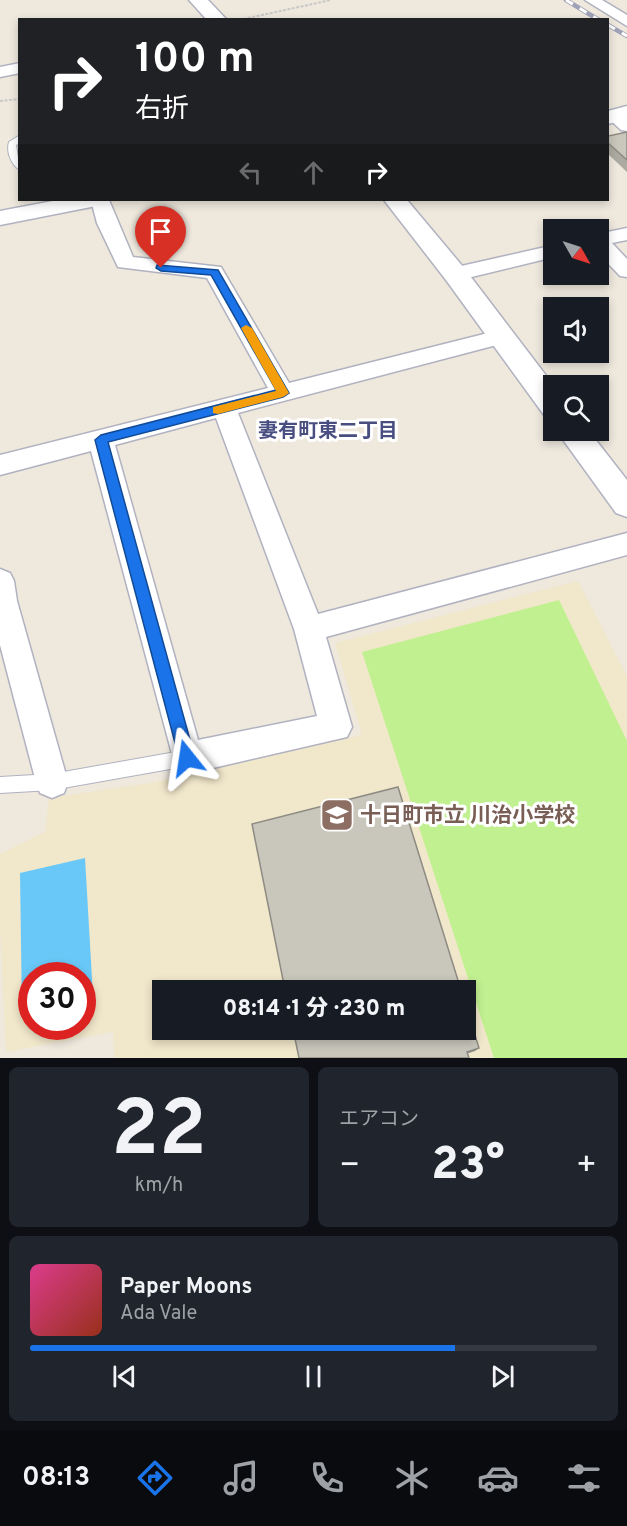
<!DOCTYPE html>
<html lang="ja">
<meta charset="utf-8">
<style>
:root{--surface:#171b24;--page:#20242c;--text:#f1f3f6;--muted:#9ea1a6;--line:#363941;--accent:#1a73e8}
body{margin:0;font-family:Overpass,"Noto Sans JP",sans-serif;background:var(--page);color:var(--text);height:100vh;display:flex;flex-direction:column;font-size:22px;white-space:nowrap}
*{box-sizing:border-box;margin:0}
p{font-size:20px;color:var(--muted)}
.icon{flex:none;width:33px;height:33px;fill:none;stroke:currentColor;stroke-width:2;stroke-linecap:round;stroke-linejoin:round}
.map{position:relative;height:1058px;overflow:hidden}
.details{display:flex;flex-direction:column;gap:9px;padding:9px;background:#0d0f14;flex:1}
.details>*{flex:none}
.top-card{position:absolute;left:18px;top:18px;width:591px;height:183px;border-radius:0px;box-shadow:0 3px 9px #0003;background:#202124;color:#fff;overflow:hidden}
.needle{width:39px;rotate:129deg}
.tools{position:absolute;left:543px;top:219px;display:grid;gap:12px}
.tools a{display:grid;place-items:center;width:66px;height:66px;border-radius:0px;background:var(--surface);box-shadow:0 3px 9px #0003;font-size:30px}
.speed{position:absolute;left:18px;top:962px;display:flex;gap:12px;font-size:30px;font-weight:700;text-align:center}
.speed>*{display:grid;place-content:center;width:78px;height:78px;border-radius:50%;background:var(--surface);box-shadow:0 3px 9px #0003;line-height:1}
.speed .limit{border:9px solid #d22;background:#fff;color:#111}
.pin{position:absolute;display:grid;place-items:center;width:51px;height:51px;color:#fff;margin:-62px -26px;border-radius:50% 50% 50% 0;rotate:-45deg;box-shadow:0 0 6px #0007}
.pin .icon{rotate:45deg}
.me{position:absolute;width:66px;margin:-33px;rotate:345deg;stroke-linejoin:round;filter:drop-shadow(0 0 4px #0008)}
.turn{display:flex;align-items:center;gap:21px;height:126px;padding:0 18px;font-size:27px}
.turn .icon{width:78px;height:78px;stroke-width:2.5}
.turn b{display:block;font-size:42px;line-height:51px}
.lanes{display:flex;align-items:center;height:57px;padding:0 18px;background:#0003;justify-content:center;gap:30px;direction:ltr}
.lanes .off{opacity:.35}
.big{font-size:45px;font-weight:800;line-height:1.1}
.details .widget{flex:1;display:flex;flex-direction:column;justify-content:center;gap:9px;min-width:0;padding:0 21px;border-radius:9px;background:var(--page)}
.details .dial{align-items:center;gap:0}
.dial b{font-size:78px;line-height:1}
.song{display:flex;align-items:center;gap:18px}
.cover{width:72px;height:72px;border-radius:9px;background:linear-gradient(135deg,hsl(330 70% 55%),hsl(10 70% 35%))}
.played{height:6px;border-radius:3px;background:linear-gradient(90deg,var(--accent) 75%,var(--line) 75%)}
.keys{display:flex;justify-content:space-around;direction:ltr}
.heat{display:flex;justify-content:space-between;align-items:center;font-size:33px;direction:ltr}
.details .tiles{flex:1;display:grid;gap:9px;grid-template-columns:1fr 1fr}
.widget:last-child{grid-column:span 2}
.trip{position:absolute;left:152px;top:980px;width:324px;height:60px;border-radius:0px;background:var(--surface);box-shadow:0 3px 9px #0003;font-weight:800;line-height:60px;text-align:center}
.tab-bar{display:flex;height:96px;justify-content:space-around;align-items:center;background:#090b0e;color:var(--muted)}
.tab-bar .icon{width:42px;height:42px}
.tab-bar .current{color:var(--accent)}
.tab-bar b{font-size:27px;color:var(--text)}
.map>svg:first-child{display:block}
</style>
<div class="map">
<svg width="627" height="1058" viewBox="0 0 627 1058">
<rect width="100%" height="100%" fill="#eee8dd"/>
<path fill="#f1e7cb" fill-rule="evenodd" d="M578 581 627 676V1058H114L113 1032 6 1052 0 928V854L45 832 49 798 150 783 362 735 335 643ZM32 975H82V1026H32ZM162 990H465V1029H162Z"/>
<path fill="#c1f090" d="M559 600 627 741V1058H494L362 652Z"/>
<path fill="#69c8f7" d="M85 858 93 996 83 998 82 975H32L31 1011 22 1013 20 873Z"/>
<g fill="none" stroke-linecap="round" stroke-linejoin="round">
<defs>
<g id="service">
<path d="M20 135V143L16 145 20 170C11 165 6 151 9 142Z"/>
<path d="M187 750 193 753 195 758 193 763 187 766 52 790 0 793V777L52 774Z"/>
</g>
<g id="minor">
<path d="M585 0H602L627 15V26Z"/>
<path d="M20 63V73L0 77V67Z"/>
<path d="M615 111 627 117V131L621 130 608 118 609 112Z"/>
<path d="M91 200H109L133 257 221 267 289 383 500 330 508 332 511 337 508 342 238 413 318 614 627 533V555L326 637 352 727 347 737 187 774 176 769 91 451 0 475V455L268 388 207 278 118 267 97 223ZM216 418 294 629 317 716 198 740 115 445Z"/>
<path d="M627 228V240L612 243 627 259V277L620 276 598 253V234Z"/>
<path d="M554 245V257L455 281 448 279 445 274 448 269Z"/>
<path d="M0 569 10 573 14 581 17 601 68 782 64 793 52 798 40 793 36 782 0 645Z"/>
</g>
<g id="tertiary">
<path d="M189 0H208L227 20H207Z"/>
<path d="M627 106V119L608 124V111Z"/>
<path d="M58 200H103L99 205 91 207 0 225V211Z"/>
<path d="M384 200H407L464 268 554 386V418L544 415 446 280Z"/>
<path d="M556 430H588L627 480V517L616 513Z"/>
</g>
</defs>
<use href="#service" stroke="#b1b2c0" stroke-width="2"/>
<use href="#minor" stroke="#b1b2c0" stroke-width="3"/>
<use href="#tertiary" stroke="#b1b2c0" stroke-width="3"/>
<g stroke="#c8c8c8" stroke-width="2" stroke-dasharray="3 1.5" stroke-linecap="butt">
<path d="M239 20 331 0"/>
<path d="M0 101 20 99"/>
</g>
<use href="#service" fill="#fff" fill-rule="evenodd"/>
<use href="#minor" fill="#fff" fill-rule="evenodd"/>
<use href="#tertiary" fill="#fff" fill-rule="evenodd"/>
<defs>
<g id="rail">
<path d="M566 0 599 20"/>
<path d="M608 25 627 36"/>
</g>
</defs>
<use href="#rail" stroke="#9fa1b7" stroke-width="4.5"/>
<use href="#rail" stroke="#fff" stroke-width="3" stroke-dasharray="8" stroke-linecap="butt"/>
</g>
<path fill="#adaaa1" d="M627 132V172L608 154V136Z"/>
<path fill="#8d8b83" d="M479 1048 475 1051 463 1055 467 1052Z"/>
<g fill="#c9c6bb" stroke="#8d8b83" stroke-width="1.5">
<path d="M627 132V160L608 143V136Z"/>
<path d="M398 787 461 990H285L252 824Z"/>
<path d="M465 1002 479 1048 467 1052 469 1058H299L293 1029H465Z"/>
</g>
<path fill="#1a73e8" stroke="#114b97" stroke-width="1.5" d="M157 265 218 270 289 393 283 397 108 442 195 758 193 764 187 766 181 764 179 758 95 440 101 435 276 390 211 275 161 271 156 268Z"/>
<path fill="#f59e0b" d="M246 325 252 328 289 393 283 397 218 414 213 413V407L276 391 241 328Z"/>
<defs>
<symbol id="school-square" viewBox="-11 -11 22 22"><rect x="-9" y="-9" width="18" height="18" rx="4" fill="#8d6e63" stroke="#fff"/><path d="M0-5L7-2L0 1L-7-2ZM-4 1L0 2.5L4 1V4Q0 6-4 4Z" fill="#fff"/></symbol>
</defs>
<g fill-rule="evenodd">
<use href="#school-square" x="318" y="796" width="38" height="38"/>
</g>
<g text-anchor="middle" stroke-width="6" stroke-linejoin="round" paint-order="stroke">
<g font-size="20" font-weight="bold" fill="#484e80" stroke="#fff">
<text x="328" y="437">妻有町東二丁目</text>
</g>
<g font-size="21" font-weight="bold" fill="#785e54" stroke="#fff" text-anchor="start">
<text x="360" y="822">十日町市立 川治小学校</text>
</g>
</g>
</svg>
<div class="tools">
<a><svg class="needle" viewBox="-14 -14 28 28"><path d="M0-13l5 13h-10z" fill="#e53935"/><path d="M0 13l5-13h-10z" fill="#9ea1a6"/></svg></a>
<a><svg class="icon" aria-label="sound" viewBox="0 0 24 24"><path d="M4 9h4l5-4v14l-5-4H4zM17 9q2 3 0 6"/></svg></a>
<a><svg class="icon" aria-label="search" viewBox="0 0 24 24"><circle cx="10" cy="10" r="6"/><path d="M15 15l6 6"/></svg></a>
</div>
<div class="speed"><div class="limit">30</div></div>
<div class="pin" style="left:161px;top:268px;background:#d93025"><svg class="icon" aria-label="arrive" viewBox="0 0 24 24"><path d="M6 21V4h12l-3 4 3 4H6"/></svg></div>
<svg class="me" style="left:187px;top:758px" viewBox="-20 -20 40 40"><path d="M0-17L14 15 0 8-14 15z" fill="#1a73e8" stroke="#fff" stroke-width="4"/></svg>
<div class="trip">08:14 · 1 分 · 230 m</div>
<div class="top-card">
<div class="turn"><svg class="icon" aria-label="right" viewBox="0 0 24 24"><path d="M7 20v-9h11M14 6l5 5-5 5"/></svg><div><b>100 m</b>右折</div></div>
<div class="lanes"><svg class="icon off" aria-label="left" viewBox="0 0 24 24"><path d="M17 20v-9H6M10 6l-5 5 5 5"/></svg><svg class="icon off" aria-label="ahead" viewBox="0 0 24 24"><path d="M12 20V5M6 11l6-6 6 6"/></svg><svg class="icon" aria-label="right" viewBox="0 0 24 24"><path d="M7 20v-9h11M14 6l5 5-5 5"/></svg></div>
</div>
</div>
<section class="details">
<div class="tiles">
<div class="widget dial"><b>22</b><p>km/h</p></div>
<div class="widget"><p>エアコン</p>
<div class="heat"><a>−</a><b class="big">23°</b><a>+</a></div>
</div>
<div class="widget">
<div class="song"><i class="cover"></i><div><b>Paper Moons</b><p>Ada Vale</p></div></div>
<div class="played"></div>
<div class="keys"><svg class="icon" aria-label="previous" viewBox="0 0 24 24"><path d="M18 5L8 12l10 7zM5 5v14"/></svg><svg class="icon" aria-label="pause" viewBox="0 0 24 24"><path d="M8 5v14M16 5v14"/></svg><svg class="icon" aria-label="next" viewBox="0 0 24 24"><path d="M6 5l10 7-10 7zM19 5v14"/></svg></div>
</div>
</div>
</section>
<nav class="tab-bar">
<b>08:13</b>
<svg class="icon current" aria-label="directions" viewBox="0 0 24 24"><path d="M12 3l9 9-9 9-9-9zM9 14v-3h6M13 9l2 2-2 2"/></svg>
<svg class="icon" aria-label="music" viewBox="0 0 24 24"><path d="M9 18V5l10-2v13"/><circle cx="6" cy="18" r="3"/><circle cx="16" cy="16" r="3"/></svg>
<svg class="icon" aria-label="phone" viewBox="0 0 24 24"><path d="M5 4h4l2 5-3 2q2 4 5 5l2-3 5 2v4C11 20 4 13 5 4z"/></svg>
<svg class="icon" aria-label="climate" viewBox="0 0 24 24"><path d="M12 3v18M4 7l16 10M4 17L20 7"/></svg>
<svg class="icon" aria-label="car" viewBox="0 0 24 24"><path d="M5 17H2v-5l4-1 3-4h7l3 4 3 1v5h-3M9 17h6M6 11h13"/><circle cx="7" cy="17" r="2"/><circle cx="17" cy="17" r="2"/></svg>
<svg class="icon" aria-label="filters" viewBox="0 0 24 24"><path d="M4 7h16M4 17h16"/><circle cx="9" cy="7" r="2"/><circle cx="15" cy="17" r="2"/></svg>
</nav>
